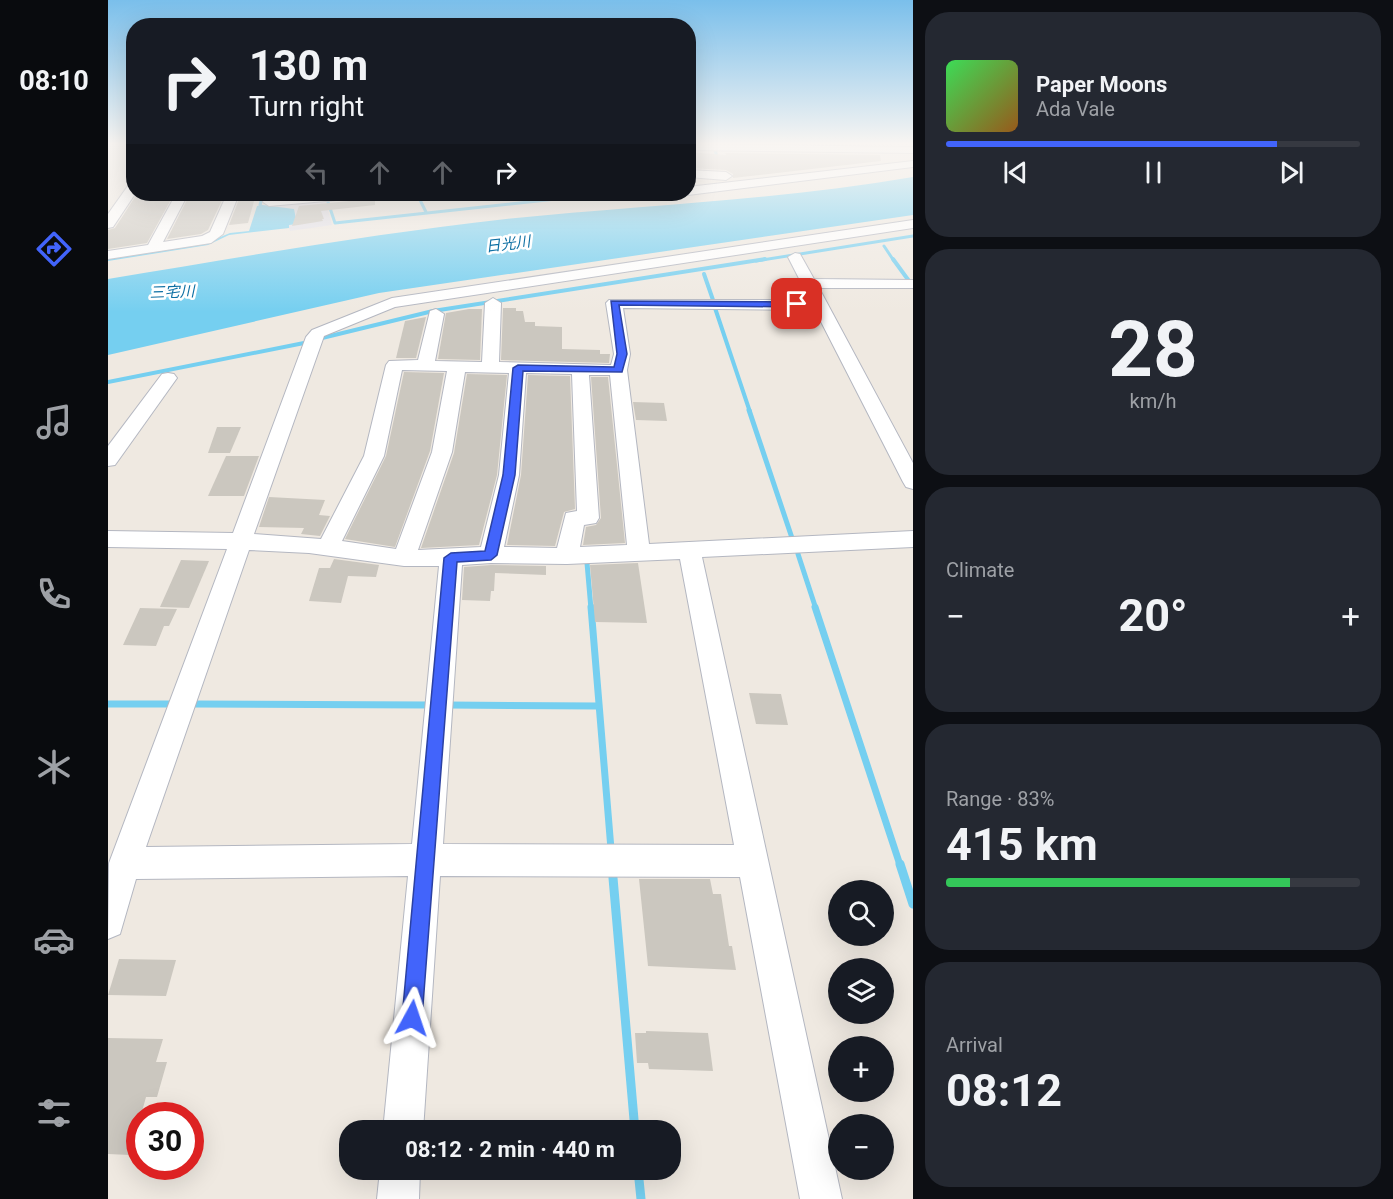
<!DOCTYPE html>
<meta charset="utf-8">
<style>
:root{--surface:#171b24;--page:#242831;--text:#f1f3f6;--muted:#9ea1a6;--line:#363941;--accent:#4264fb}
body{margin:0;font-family:Roboto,"Noto Sans JP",sans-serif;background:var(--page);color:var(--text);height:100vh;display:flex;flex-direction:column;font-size:22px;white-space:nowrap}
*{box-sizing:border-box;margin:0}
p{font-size:20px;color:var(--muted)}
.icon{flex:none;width:33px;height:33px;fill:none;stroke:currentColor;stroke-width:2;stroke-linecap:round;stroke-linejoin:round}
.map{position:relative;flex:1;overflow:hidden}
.drawer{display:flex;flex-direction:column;gap:12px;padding:12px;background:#0d0f14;width:480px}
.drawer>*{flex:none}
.guide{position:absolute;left:18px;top:18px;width:570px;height:183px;border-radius:24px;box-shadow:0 6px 24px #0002;background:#171b24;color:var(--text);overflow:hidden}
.controls{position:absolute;left:720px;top:880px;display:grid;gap:12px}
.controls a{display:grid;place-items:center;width:66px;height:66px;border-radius:50%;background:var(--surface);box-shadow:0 6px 24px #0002;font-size:30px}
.speed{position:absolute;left:18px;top:1102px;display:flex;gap:12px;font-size:30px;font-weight:700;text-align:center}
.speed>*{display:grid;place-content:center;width:78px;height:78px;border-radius:50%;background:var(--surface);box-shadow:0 6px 24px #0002;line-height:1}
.speed .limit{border:9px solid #d22;background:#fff;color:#111}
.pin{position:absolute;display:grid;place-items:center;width:51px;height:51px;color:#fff;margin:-26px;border-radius:12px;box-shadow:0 3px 9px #0006}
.me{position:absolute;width:66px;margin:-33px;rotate:5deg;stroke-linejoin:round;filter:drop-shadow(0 0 4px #0008)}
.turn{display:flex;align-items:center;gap:21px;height:126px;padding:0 24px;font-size:27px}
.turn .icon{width:78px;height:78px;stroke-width:2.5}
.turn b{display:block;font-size:42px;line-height:51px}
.lanes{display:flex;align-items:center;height:57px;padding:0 24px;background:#0003;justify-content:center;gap:30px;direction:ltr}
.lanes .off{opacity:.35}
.big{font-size:45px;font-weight:700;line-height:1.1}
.drawer .card{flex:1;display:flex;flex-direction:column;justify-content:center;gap:9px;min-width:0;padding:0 21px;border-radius:24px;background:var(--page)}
.drawer .dial{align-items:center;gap:0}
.dial b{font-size:78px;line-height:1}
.song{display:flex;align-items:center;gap:18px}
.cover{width:72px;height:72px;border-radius:9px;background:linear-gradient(135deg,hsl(130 70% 55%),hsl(30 70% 35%))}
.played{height:6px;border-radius:3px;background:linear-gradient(90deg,var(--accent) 80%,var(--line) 80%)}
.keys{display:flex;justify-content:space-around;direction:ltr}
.heat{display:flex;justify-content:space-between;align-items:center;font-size:33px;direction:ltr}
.charge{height:9px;border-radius:4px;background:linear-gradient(90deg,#34c759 83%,var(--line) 0)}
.trip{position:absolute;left:231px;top:1120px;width:342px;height:60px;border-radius:24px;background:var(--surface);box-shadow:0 6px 24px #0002;font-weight:700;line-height:60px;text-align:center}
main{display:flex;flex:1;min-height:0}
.menu{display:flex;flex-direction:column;width:108px;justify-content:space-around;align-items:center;background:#090b0e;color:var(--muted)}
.menu .icon{width:42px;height:42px}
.menu .active{color:var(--accent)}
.menu b{font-size:27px;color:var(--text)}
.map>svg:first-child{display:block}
</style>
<main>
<nav class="menu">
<b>08:10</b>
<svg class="icon active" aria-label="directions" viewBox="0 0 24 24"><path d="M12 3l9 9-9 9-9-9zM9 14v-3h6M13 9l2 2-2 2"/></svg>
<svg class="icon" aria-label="music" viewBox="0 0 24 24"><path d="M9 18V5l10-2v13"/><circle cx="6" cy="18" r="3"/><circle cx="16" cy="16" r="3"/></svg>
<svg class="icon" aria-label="phone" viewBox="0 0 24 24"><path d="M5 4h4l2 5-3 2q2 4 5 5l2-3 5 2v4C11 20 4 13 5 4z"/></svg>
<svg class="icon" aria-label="climate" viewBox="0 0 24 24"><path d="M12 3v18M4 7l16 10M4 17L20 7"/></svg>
<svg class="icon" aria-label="car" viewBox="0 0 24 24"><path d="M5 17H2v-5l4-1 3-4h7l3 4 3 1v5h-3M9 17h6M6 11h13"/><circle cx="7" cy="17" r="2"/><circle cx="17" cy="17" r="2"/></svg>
<svg class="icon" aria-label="filters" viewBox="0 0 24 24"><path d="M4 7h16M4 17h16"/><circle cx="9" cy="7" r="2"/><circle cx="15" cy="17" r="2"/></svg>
</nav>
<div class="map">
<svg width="805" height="1199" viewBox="0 0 805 1199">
<rect width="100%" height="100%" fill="#efe9e1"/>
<path fill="#e3e1e8" d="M217 199 224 225 182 231 180 225 188 224 186 209 155 205Z"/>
<g fill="#75cff0">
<path d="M805 177V215L271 293 0 355V279C134 257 263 234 398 219 534 205 671 200 805 177Z"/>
<path d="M155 205 186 209 189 224 181 225V228L121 235 100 245 0 261V259L105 240 122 233 141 231 149 206Z"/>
</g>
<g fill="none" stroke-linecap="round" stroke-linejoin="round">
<g stroke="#75cff0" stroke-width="3">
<path d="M607 150 610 161"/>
<path d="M155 194 152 205 158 210"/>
<path d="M309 194 318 212"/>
<path d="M219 199 227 223 494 194"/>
<path d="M776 246 786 261"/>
<path d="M648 261 805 236"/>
</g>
<g stroke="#75cff0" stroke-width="4">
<path d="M785 259 801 281"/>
<path d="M596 274 605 300"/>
<path d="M607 308 642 412"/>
<path d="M210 339 325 311 657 259"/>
<path d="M0 382 196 343"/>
</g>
<g stroke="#75cff0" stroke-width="5">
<path d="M641 410 684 538"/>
<path d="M690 554 708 609"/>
<path d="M479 563 483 609"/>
</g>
<g stroke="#75cff0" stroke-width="7">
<path d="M483 607 503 849"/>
<path d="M707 607 792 865"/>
<path d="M0 704H62"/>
<path d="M86 704 320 705"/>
<path d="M340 705 490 706"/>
</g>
<g stroke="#75cff0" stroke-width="9">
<path d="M792 864 805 904"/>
<path d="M505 878 527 1131"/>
<path d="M530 1170 533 1199"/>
</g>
</g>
<g fill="#cbc7bf">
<path d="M580 152 618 155 617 153 772 155 773 161 625 178V174L618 170 580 168Z"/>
<path d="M29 194H66L39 243 0 249V230L7 228Z"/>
<path d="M82 194H117L100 230 93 234 59 239Z"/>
<path d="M133 194H148L140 223 121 225Z"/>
<path d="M259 194H267V205L213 211 216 219H214L215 221 184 226 191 206 251 200Z"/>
<path d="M395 308H408V311H415L417 322H427V326L454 327V349L492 350V354H502L501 363 393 360Z"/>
<path d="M361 309H374L372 360 330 359 338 313Z"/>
<path d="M318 317 308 358H288L297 321Z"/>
<path d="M296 372 336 373 322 451 287 547 237 539 278 456Z"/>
<path d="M359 374 399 375 389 475 371 545 313 548 346 453Z"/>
<path d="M420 375 462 376 467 509 456 512 447 546 399 545 413 475Z"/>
<path d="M483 377H500L517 543 475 545 478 527 488 525 493 518Z"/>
<path d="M525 402 556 403 559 421 528 420Z"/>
<path d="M109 427H133L122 453H100Z"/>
<path d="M118 456H151L136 496H100Z"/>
<path d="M161 497 217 500 211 515 222 516 212 536 193 534 196 528 151 527Z"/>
<path d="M226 559 271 565 268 577 240 576 233 603 201 601 211 568H222Z"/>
<path d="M73 560 101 561 81 608 52 607Z"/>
<path d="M530 563 539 623 487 622 482 565Z"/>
<path d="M383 565 438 566V575L387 573 386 591H383L382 601 354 600 356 567Z"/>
<path d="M32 608 69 609 61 626H56L48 646 15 645Z"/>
<path d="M641 693 673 694 680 725 648 724Z"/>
<path d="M531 879H602L605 894H613L621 946H624L628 970 540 966Z"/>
<path d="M11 959 68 960 58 996 0 995Z"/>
<path d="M538 1031 600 1033 605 1071 541 1069 540 1063H529L527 1033H538Z"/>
<path d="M0 1038 55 1039 48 1062H59L49 1097H38L22 1155 0 1154Z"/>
</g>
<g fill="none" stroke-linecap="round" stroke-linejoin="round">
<defs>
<g id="minor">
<path d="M580 144 805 147V153L580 150Z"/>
<path d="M805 161V167L580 195 576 194H580V187Z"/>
<path d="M580 170 618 172 624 176 618 180 580 177Z"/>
<path d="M26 182 27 194 5 227 0 228V214L22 183Z"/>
<path d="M68 194H80L55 242 94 236 102 232 119 194H131L115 234 103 243 0 259V251L40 245Z"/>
<path d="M157 194H169L168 198 215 194H257L251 198 161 206 155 202Z"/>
<path d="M805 220V228L287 307 216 336 146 534 213 539 256 456 278 365 281 361 310 360 322 311 328 309 336 314 327 361 374 362 377 303 385 298 393 303 391 362 503 365 506 354 498 303 501 300H702L680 257 687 253 692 254 706 279 805 280V288H711L805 463V489L798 487 795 482 707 310 515 308 522 354 519 370 541 544 805 531V547L594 557 734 1199H692L632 877 332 876 315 1131H275L300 876 28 879 12 934 0 939 1 863 119 549 0 547V531L125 533 198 337 204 330 284 298ZM294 370 339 371 324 452 288 549 234 541 276 456ZM357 372 401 373 391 475 373 547 310 550 344 452ZM418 373 464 374 469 511 458 513 449 548 396 547 411 475ZM481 375H502L519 545 472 547 476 525 488 523 491 518ZM141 550 201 553 296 566H331L304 844 38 847ZM572 559 626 845 335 844 354 565 383 563 459 564Z"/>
<path d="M60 373 66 374 69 378 7 465 0 466V446L54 374Z"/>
<path d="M272 1170H312L311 1199H269Z"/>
</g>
</defs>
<use href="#minor" stroke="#b4b7c1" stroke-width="2"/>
<use href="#minor" fill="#fff" fill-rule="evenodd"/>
</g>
<linearGradient id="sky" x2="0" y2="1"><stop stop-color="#7abfeb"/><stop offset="0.46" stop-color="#f8f5f2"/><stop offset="1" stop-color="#f8f5f2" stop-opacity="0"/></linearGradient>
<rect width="805" height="312" fill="url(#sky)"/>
<path fill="#4264fb" stroke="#2b41a3" stroke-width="1.5" d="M503 301 689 302 693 304 689 307 511 305 519 354 514 372 415 371 407 475 389 555 383 560 349 562 314 1018 311 1025 304 1028 297 1025 294 1018 336 558 343 553 377 551 395 475 405 368 410 365 506 367 509 354Z"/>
<g text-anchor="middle" stroke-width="5" stroke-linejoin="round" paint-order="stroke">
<g font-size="15" font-style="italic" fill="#0d6fa3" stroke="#fff">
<text transform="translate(400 244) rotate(-7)" y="5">日光川</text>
<text transform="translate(64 292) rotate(-2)" y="5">三宅川</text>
</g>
</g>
</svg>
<div class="controls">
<a><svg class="icon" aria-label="search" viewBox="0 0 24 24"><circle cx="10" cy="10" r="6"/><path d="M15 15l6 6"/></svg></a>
<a><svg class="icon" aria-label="layers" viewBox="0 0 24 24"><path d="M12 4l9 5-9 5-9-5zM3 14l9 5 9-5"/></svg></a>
<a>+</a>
<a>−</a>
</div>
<div class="speed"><div class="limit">30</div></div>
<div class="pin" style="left:689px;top:304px;background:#d93025"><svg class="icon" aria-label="arrive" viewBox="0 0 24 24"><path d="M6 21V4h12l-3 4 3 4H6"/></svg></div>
<svg class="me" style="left:304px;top:1018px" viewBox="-20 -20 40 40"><path d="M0-17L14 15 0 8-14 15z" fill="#4264fb" stroke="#fff" stroke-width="4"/></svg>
<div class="trip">08:12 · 2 min · 440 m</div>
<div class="guide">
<div class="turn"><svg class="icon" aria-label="right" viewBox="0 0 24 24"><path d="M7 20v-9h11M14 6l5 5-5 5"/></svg><div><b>130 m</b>Turn right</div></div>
<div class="lanes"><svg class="icon off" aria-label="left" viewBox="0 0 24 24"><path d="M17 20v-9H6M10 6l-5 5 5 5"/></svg><svg class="icon off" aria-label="ahead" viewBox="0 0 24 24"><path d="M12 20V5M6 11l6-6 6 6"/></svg><svg class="icon off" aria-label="ahead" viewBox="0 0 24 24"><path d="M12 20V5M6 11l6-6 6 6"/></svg><svg class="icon" aria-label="right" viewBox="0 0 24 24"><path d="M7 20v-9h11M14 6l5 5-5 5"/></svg></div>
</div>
</div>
<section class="drawer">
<div class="card">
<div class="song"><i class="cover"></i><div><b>Paper Moons</b><p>Ada Vale</p></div></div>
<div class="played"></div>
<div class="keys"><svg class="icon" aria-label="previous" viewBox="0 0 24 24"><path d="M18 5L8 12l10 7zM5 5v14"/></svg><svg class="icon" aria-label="pause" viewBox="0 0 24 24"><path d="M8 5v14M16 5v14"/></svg><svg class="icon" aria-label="next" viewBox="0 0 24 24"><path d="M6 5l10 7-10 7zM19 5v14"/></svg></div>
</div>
<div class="card dial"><b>28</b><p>km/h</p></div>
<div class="card"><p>Climate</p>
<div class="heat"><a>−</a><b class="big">20°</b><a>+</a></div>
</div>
<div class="card"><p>Range · 83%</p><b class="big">415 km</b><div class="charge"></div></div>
<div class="card"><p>Arrival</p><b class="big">08:12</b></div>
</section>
</main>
